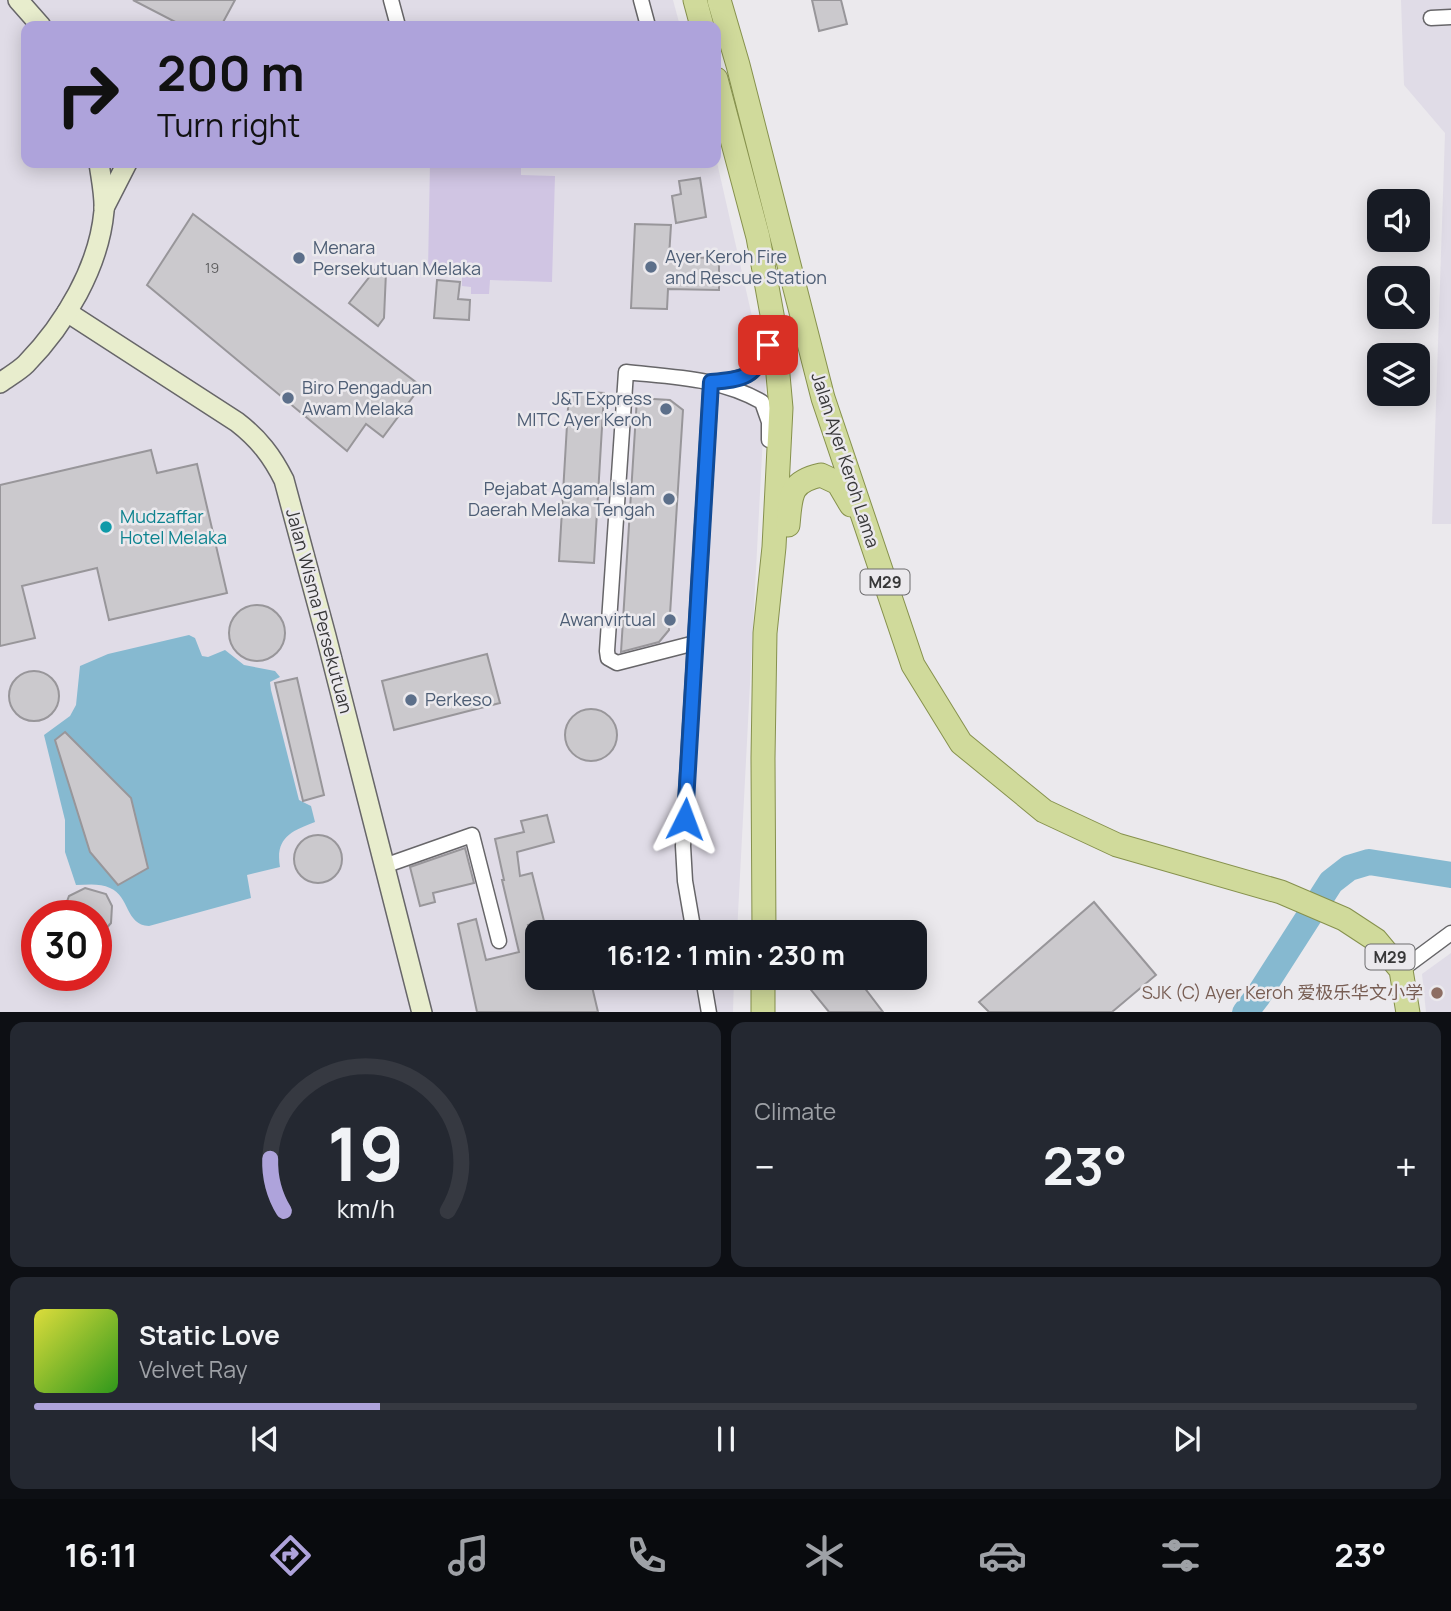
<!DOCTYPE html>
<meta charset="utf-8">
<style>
:root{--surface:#171b24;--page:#242831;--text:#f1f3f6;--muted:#9ea1a6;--line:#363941;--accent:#aea3db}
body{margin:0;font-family:Manrope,"Noto Sans SC",sans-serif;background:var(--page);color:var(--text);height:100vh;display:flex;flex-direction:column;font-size:26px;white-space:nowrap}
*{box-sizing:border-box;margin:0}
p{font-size:23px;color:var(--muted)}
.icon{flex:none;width:38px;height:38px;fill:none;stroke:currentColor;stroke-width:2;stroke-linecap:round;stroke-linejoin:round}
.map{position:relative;height:1012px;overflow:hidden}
.details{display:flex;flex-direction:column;gap:10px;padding:10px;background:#0d0f14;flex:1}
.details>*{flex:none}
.guide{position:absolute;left:21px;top:21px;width:700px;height:147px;border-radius:14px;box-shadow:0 4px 18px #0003;background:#aea3db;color:#111;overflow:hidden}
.tools{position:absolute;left:1367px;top:189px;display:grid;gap:14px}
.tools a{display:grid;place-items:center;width:63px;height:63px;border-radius:14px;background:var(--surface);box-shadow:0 4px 18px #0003;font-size:35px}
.speed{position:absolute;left:21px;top:900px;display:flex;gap:14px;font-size:35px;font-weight:700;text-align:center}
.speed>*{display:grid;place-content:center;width:91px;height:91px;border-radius:50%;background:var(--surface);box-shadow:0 4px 18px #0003;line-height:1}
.speed .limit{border:10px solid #d22;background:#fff;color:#111}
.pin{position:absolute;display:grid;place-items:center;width:60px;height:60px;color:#fff;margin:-30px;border-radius:14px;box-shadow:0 4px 10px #0006}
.me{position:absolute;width:77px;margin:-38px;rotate:3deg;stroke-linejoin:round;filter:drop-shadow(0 0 5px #0008)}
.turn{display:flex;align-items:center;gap:24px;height:147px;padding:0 21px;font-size:32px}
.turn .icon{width:91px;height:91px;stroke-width:2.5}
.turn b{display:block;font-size:49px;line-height:60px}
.big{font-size:52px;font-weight:700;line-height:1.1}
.details .tile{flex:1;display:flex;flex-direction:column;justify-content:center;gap:10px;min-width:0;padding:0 24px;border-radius:14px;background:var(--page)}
.details .dial{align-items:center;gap:0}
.dial svg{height:182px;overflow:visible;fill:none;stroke:var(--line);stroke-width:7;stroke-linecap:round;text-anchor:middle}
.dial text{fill:var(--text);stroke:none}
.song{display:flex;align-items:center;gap:21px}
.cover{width:84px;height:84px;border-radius:10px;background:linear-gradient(135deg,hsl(60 70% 55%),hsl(110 70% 35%))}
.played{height:7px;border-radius:4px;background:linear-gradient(90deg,var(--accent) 25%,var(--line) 25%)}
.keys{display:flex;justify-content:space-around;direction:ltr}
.heat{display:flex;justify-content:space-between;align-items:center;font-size:38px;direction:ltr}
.details .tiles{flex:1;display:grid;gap:10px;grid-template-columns:1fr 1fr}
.tile:last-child{grid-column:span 2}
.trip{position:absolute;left:525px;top:920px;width:402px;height:70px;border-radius:14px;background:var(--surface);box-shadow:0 4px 18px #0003;font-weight:700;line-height:70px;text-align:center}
.dock{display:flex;height:112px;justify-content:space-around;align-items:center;background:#090b0e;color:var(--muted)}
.dock .icon{width:49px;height:49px}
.dock .current{color:var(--accent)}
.dock b{font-size:32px;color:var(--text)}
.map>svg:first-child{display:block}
</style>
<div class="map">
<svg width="1451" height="1013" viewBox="0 0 1451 1013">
<rect width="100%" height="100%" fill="#ebe9ed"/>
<g fill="#e0dce7" fill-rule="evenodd">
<path d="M0 0H673L680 26H26V163H716V158L766 378 737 933H537V978H734L733 1012 0 1013ZM37 915H96V975H37Z"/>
<path d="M1401 0H1451V524H1432L1445 133 1404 85Z"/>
<path d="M1451 953V1012H1426L1422 974Z"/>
</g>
<path fill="#d0c5e3" d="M430 163H521V175L555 176 552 282 490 280 489 294H471V287L462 286V272L428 271Z"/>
<path fill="#86b9d0" d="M189 635 195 638 202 656 208 657 225 650 244 665 275 671 280 677 270 682 271 690 299 800 311 806 315 822C291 831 275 838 280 867L247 875 251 898 149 926C125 925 130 896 110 888 100 883 87 885 76 885L65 852V820L44 735 70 716 76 705 80 666 108 654Z"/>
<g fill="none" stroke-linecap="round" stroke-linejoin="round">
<path stroke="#86b9d0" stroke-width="26" d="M1245 1013 1258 996 1331 882 1349 868 1369 862 1451 875"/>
</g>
<g fill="#cbc9cd" stroke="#98969a" stroke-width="2">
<path d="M133 0H235L221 26H183Z"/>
<path d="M812 0H841L847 24 819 31Z"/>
<path d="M700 178 706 217 676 223 672 196 681 194 679 181Z"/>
<path d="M193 214 421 386 383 437 366 424 347 451 147 285Z"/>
<path d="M635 224 671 225 669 257 719 258V290L668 289 667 309 631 308Z"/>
<path d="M378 266 386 272 384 318 378 326 349 303Z"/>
<path d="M437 280 460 282 458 299 470 300 469 320 434 318Z"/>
<path d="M569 391 604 393 594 563 559 561Z"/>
<path d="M637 398 670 400 683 410 669 630 659 642 621 652Z"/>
<path d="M151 450 157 473 197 464 227 593 109 620 97 568 22 586 35 638 0 646V485Z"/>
<circle cx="257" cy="633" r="28"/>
<path d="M487 654 500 703 394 730 382 681Z"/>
<circle cx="34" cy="696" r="25"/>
<path d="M297 678 324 795 303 801 275 683Z"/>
<circle cx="591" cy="735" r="26"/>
<path d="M65 732 131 798 148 868 118 885 90 852 55 740Z"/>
<path d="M547 815 554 842 517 852 520 876 532 873 544 921 528 925 534 948 537 947V978H590L598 1012H477L458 924 476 919 486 960 519 952 502 880H504L495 839 524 832 521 821Z"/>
<circle cx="318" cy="859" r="24"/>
<path d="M465 848 474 883 433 893 435 902 420 906 410 867Z"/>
<path d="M85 888 106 894 112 906 111 923 96 940V915H62L69 896Z"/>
<path d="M1094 902 1156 975 1112 1012H989L979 1002Z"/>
<path d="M826 978H857L883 1012H829L811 990Z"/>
</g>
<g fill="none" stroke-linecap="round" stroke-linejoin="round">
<defs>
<g id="street">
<path d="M391 0 398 26"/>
<path d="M641 0 648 26"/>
<path d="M1431 18 1451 17"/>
<path d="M716 382C753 378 757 372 771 338"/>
<path d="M695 643 617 663 608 658 607 651 626 372C672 377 721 378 762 402L769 422V440"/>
<path d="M384 866 472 835 499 941"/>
<path d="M694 933 685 881 683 846 711 382"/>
<path d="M1401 970 1451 933"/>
<path d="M703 978 709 1013"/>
</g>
<g id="secondary">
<path d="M18 0 41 26"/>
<path d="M104 208 127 163"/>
<path d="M67 312 237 422C259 439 272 456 284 480L326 636 422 1013"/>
<path d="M0 383C8 377 19 371 26 364 65 324 99 267 104 211 105 196 101 178 99 163"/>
</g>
<g id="primary">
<path d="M695 0 702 26"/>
<path d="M719 0 738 65 823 398 913 665 961 743 1044 811 1117 845 1281 892 1344 919 1376 940 1401 970 1408 1013"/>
<path d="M716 79 758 237 773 320 781 408 774 547 765 633 763 758 764 933"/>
<path d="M788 525C791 495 789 482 821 475L838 483 851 505"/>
<path d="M763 1013V978"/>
</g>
</defs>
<use href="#street" stroke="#676669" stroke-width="17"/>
<use href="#secondary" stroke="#676669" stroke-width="22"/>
<use href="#primary" stroke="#86914d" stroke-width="25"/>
<use href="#street" stroke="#fff" stroke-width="14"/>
<use href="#secondary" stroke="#e8edcd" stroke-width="19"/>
<use href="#primary" stroke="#d0da9b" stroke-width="23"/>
</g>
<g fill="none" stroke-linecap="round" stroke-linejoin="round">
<defs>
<path id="route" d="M685 819 711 382C744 379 755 378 768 345"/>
</defs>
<use href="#route" stroke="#114b97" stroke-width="18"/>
<use href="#route" stroke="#1a73e8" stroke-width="12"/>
</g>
<g fill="#5c6f8a" stroke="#ebe9ed" stroke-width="2.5">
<circle cx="299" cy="258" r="7"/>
<circle cx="651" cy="267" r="7"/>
<circle cx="288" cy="398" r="7"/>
<circle cx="666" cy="409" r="7"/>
<circle cx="669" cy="499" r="7"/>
<circle cx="670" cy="620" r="7"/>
<circle cx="411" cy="700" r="7"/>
</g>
<circle fill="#0f9aa8" stroke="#ebe9ed" stroke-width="2.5" cx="106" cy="527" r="7"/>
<circle fill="#8d6e63" stroke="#ebe9ed" stroke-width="2.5" cx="1437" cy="993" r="7"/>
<g text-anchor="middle" stroke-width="5" stroke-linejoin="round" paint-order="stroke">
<g font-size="14" fill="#5c5c5d">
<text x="212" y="273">19</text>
</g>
<g fill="#ebe9ed" stroke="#6d6c6e" stroke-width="2">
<rect x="860.5" y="569.5" width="49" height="25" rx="5"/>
<rect x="1365.5" y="944.5" width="49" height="25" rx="5"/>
</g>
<g font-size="16" font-weight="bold" fill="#373738">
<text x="885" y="588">M29</text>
<text x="1390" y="963">M29</text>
</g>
<g font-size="18" fill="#4e5e75" stroke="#ebe9ed" text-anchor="start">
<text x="313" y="254">Menara<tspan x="313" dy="21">Persekutuan Melaka</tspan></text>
<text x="665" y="263">Ayer Keroh Fire<tspan x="665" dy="21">and Rescue Station</tspan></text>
<text x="302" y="394">Biro Pengaduan<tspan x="302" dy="21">Awam Melaka</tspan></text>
<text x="652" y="405" text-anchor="end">J&amp;T Express<tspan x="652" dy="21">MITC Ayer Keroh</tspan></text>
<text x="655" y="495" text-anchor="end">Pejabat Agama Islam<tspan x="655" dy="21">Daerah Melaka Tengah</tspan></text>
<text x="656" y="626" text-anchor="end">Awanvirtual</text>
<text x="425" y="706">Perkeso</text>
</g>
<g font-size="18" fill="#373738" stroke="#ebe9ed">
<text transform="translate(845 460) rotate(72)" y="6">Jalan Ayer Keroh Lama</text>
<text transform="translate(319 611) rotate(75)" y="6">Jalan Wisma Persekutuan</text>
</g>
<g font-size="18" fill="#0d838f" stroke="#ebe9ed" text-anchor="start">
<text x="120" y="523">Mudzaffar<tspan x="120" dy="21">Hotel Melaka</tspan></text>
</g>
<g font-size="18" fill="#785e54" stroke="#ebe9ed" text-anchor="end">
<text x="1423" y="999">SJK (C) Ayer Keroh 爱极乐华文小学</text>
</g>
</g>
</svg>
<div class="tools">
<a><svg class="icon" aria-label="sound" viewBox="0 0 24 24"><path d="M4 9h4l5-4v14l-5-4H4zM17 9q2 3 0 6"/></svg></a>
<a><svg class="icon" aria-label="search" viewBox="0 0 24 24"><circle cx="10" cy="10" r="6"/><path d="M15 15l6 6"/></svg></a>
<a><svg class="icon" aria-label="layers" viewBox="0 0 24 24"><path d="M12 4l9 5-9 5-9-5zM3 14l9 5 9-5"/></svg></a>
</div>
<div class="speed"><div class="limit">30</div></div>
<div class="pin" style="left:768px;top:345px;background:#d93025"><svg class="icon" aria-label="arrive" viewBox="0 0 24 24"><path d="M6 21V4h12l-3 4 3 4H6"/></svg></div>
<svg class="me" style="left:685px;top:819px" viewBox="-20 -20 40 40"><path d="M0-17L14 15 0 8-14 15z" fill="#1a73e8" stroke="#fff" stroke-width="4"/></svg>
<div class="trip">16:12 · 1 min · 230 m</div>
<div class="guide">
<div class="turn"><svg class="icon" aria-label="right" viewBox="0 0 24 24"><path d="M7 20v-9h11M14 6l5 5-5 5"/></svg><div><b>200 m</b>Turn right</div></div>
</div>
</div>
<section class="details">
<div class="tiles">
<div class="tile dial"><svg viewBox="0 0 100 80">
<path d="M14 69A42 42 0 1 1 86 69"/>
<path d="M14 69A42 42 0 0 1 8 46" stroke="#aea3db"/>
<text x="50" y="56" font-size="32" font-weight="700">19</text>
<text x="50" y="72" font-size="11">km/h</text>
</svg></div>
<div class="tile"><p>Climate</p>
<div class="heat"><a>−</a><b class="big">23°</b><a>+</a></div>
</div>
<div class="tile">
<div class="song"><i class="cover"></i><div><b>Static Love</b><p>Velvet Ray</p></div></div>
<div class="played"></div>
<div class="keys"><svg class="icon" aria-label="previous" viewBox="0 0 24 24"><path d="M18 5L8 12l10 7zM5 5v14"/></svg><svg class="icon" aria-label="pause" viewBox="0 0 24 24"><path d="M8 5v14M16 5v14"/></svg><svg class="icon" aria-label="next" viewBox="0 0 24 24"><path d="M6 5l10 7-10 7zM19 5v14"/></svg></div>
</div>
</div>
</section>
<nav class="dock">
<b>16:11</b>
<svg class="icon current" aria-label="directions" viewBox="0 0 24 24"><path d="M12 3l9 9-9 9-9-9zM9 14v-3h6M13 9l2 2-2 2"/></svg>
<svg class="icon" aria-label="music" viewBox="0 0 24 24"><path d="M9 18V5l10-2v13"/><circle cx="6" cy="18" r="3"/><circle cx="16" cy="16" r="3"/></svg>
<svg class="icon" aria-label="phone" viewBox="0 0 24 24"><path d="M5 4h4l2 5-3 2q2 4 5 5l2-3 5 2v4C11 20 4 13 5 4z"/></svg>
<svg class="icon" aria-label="climate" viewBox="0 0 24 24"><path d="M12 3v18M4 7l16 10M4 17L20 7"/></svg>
<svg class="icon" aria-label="car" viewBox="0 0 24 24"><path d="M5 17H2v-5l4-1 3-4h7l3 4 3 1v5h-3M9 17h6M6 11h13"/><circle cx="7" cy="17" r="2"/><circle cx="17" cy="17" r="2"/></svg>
<svg class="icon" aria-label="filters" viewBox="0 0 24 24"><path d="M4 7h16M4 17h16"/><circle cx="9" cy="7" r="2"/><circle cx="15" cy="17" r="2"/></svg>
<b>23°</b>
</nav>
